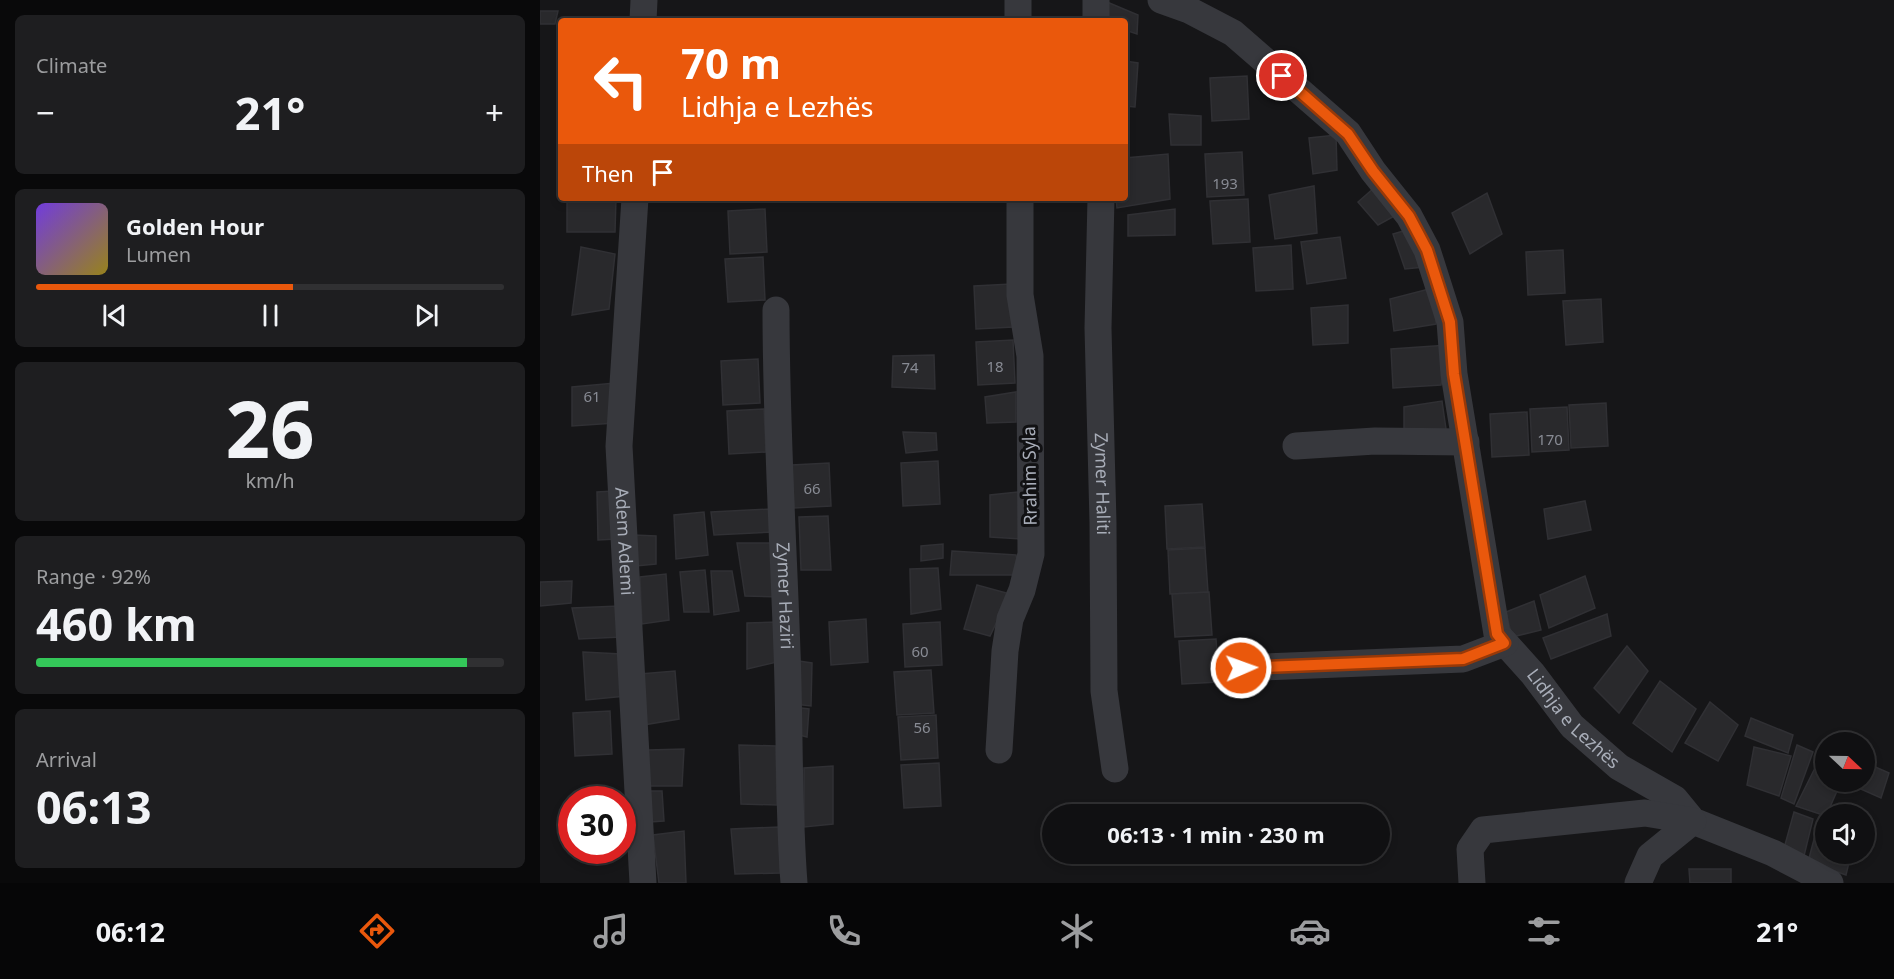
<!DOCTYPE html>
<meta charset="utf-8">
<style>
:root{--surface:#101012;--page:#1e1e20;--text:#f1f3f6;--muted:#9c9d9f;--line:#303032;--accent:#ea580c}
body{margin:0;font-family:"Noto Sans",sans-serif;background:var(--page);color:var(--text);height:100vh;display:flex;flex-direction:column;font-size:22px;white-space:nowrap}
*{box-sizing:border-box;margin:0}
p{font-size:20px;color:var(--muted)}
.icon{flex:none;width:33px;height:33px;fill:none;stroke:currentColor;stroke-width:2;stroke-linecap:round;stroke-linejoin:round}
.map{position:relative;flex:1;overflow:hidden}
.drawer{display:flex;flex-direction:column;gap:15px;padding:15px;background:#09090a;width:540px}
.drawer>*{flex:none}
.top-card{position:absolute;left:18px;top:18px;width:570px;height:183px;border-radius:6px;box-shadow:0 3px 9px #0003,0 0 0 2px var(--line);background:#ea580c;color:#fff;overflow:hidden}
.needle{width:39px;rotate:112deg}
.buttons{position:absolute;left:1275px;top:732px;display:grid;gap:12px}
.buttons a{display:grid;place-items:center;width:60px;height:60px;border-radius:50%;background:var(--surface);box-shadow:0 3px 9px #0003,0 0 0 2px var(--line);font-size:30px}
.speed{position:absolute;left:18px;top:786px;display:flex;gap:12px;font-size:30px;font-weight:700;text-align:center}
.speed>*{display:grid;place-content:center;width:78px;height:78px;border-radius:50%;background:var(--surface);box-shadow:0 3px 9px #0003,0 0 0 2px var(--line);line-height:1}
.speed .limit{border:9px solid #d22;background:#fff;color:#111}
.pin{position:absolute;display:grid;place-items:center;width:51px;height:51px;color:#fff;margin:-26px;border:3px solid #fff;border-radius:50%;box-shadow:0 2px 6px #0007}
.me{position:absolute;width:66px;margin:-33px;rotate:88deg;stroke-linejoin:round;filter:drop-shadow(0 0 4px #0008)}
.turn{display:flex;align-items:center;gap:21px;height:126px;padding:0 24px;font-size:27px}
.turn .icon{width:78px;height:78px;stroke-width:2.5}
.turn b{display:block;font-size:42px;line-height:51px}
.then{display:flex;align-items:center;height:57px;padding:0 24px;background:#0003;gap:12px;font-size:22px}
.big{font-size:45px;font-weight:700;line-height:1.1}
.drawer .card{flex:1;display:flex;flex-direction:column;justify-content:center;gap:9px;min-width:0;padding:0 21px;border-radius:9px;background:var(--page)}
.drawer .dial{align-items:center;gap:0}
.dial b{font-size:78px;line-height:1}
.song{display:flex;align-items:center;gap:18px}
.cover{width:72px;height:72px;border-radius:9px;background:linear-gradient(135deg,hsl(260 70% 55%),hsl(50 70% 35%))}
.played{height:6px;border-radius:3px;background:linear-gradient(90deg,var(--accent) 55%,var(--line) 55%)}
.keys{display:flex;justify-content:space-around;direction:ltr}
.heat{display:flex;justify-content:space-between;align-items:center;font-size:33px;direction:ltr}
.charge{height:9px;border-radius:4px;background:linear-gradient(90deg,#34c759 92%,var(--line) 0)}
.trip{position:absolute;left:502px;top:804px;width:348px;height:60px;border-radius:30px;background:var(--surface);box-shadow:0 3px 9px #0003,0 0 0 2px var(--line);font-weight:700;line-height:60px;text-align:center}
.dock{display:flex;height:96px;justify-content:space-around;align-items:center;background:#060607;color:var(--muted)}
.dock .icon{width:42px;height:42px}
.dock .current{color:var(--accent)}
.dock b{font-size:27px;color:var(--text)}
main{display:flex;flex:1;min-height:0}
.map>svg:first-child{display:block}
</style>
<main>
<section class="drawer">
<div class="card"><p>Climate</p>
<div class="heat"><a>−</a><b class="big">21°</b><a>+</a></div>
</div>
<div class="card">
<div class="song"><i class="cover"></i><div><b>Golden Hour</b><p>Lumen</p></div></div>
<div class="played"></div>
<div class="keys"><svg class="icon" aria-label="previous" viewBox="0 0 24 24"><path d="M18 5L8 12l10 7zM5 5v14"/></svg><svg class="icon" aria-label="pause" viewBox="0 0 24 24"><path d="M8 5v14M16 5v14"/></svg><svg class="icon" aria-label="next" viewBox="0 0 24 24"><path d="M6 5l10 7-10 7zM19 5v14"/></svg></div>
</div>
<div class="card dial"><b>26</b><p>km/h</p></div>
<div class="card"><p>Range · 92%</p><b class="big">460 km</b><div class="charge"></div></div>
<div class="card"><p>Arrival</p><b class="big">06:13</b></div>
</section>
<div class="map">
<svg width="1354" height="883" viewBox="0 0 1354 883">
<rect width="100%" height="100%" fill="#161618"/>
<g fill="#29292c" stroke="#303034" stroke-width="1.5">
<path d="M567 2 598 15 597 34 585 30V21H569Z"/>
<path d="M0 11H18L15 24H0Z"/>
<path d="M585 61 598 63 595 107 585 106Z"/>
<path d="M707 76 709 119 672 121 670 78Z"/>
<path d="M629 114 661 116V145H631Z"/>
<path d="M796 135 797 170 773 174 769 138Z"/>
<path d="M702 152 704 195 667 197 665 154Z"/>
<path d="M628 154 630 199 577 208 576 198H585V158Z"/>
<path d="M774 186 777 233 735 239 729 195Z"/>
<path d="M835 187 858 214 838 225 818 202Z"/>
<path d="M947 193 962 234 930 254 912 213Z"/>
<path d="M27 198H76L75 232H27Z"/>
<path d="M708 199 710 242 673 244 670 201Z"/>
<path d="M225 209 227 252 190 254 188 211Z"/>
<path d="M635 209V235L588 236V215Z"/>
<path d="M867 230 884 267 865 269 853 234Z"/>
<path d="M800 237 806 278 767 284 761 242Z"/>
<path d="M751 245 753 289 716 291 713 248Z"/>
<path d="M41 247 75 254 69 309 32 315Z"/>
<path d="M1023 250 1025 293 988 295 986 252Z"/>
<path d="M223 257 225 300 188 302 185 259Z"/>
<path d="M471 284 473 327 436 329 434 286Z"/>
<path d="M893 288 896 324 854 331 850 299Z"/>
<path d="M1061 299 1063 342 1026 345 1023 301Z"/>
<path d="M808 305V343L773 345 771 308Z"/>
<path d="M473 340 475 383 438 385 436 342Z"/>
<path d="M908 345 901 385 853 388 851 349Z"/>
<path d="M394 355 395 389 352 387 353 356Z"/>
<path d="M218 359 220 403 183 405 181 361Z"/>
<path d="M75 383V423L32 426V387Z"/>
<path d="M476 392V422L447 423 445 397Z"/>
<path d="M902 401 907 436 864 434V407Z"/>
<path d="M1066 403 1068 446 1031 448 1029 405Z"/>
<path d="M1027 407 1029 450 992 452 990 409Z"/>
<path d="M224 409 226 452 189 454 187 411Z"/>
<path d="M987 412 989 455 952 457 950 414Z"/>
<path d="M363 432 396 433 397 450 366 453Z"/>
<path d="M398 461 400 504 363 506 361 463Z"/>
<path d="M289 463 291 506 254 508 252 465Z"/>
<path d="M74 491 77 539 58 540 57 492Z"/>
<path d="M479 492 482 539 450 537V495Z"/>
<path d="M1045 501 1051 530 1008 539 1004 509Z"/>
<path d="M662 504 665 547 627 549 625 506Z"/>
<path d="M231 509 234 532 174 535 171 512Z"/>
<path d="M164 512 168 555 136 559 134 515Z"/>
<path d="M288 516 291 570H261L259 517Z"/>
<path d="M94 535 116 536V564L96 566Z"/>
<path d="M197 543H237L242 597 205 596Z"/>
<path d="M403 544V558L381 561V546Z"/>
<path d="M665 548 668 592 630 594 628 550Z"/>
<path d="M412 551 476 555 480 575H410Z"/>
<path d="M398 568 401 609 371 614 370 569Z"/>
<path d="M165 570 169 612H144L140 572Z"/>
<path d="M171 571H192L199 611 174 615Z"/>
<path d="M126 574 129 620 102 624 100 577Z"/>
<path d="M1045 576 1055 608 1009 628 1000 595Z"/>
<path d="M32 581 31 603 0 606V582Z"/>
<path d="M437 585 470 594 450 636 424 629Z"/>
<path d="M669 592 672 635 635 637 632 594Z"/>
<path d="M994 601 1001 630 972 637 966 612Z"/>
<path d="M79 606 81 637 39 639 32 608Z"/>
<path d="M1067 614 1071 636 1011 659 1003 638Z"/>
<path d="M326 619 328 662 291 665 289 622Z"/>
<path d="M237 622V662L207 669V623Z"/>
<path d="M400 622 402 665 365 667 363 624Z"/>
<path d="M676 639 679 682 642 684 639 641Z"/>
<path d="M1087 646 1108 671 1079 713 1054 688Z"/>
<path d="M43 652 81 654 86 696 46 700Z"/>
<path d="M252 660 272 663 271 706 254 704Z"/>
<path d="M391 670 394 713 357 715 354 672Z"/>
<path d="M135 671 139 719 103 725 100 674Z"/>
<path d="M1120 681 1156 709 1132 752 1093 723Z"/>
<path d="M1170 702 1198 725 1178 761 1145 743Z"/>
<path d="M253 707 269 709 267 737 255 734Z"/>
<path d="M70 711 72 754 35 756 33 713Z"/>
<path d="M396 715 398 758 361 760 358 717Z"/>
<path d="M1211 718 1253 735 1248 753 1205 736Z"/>
<path d="M199 745 236 746 237 805 201 804Z"/>
<path d="M1257 745 1273 752 1254 804 1241 798Z"/>
<path d="M1286 746V782H1301L1286 816 1256 806Z"/>
<path d="M1214 747 1251 756 1239 796 1207 785Z"/>
<path d="M144 749 142 786H108V750Z"/>
<path d="M1324 762 1349 773 1341 798 1305 782H1324Z"/>
<path d="M399 763 401 806 364 808 361 765Z"/>
<path d="M293 766V824L264 827V768Z"/>
<path d="M107 791H122L124 821 110 822Z"/>
<path d="M1254 812 1273 819 1263 860 1243 852Z"/>
<path d="M1278 824 1286 827V854H1311L1306 875 1268 862Z"/>
<path d="M239 827 240 873 195 874 191 829Z"/>
<path d="M144 831 146 883H119L113 835Z"/>
<path d="M1149 869H1191V883H1150Z"/>
</g>
<g fill="none" stroke-linecap="round" stroke-linejoin="round">
<g stroke="#37383d" stroke-width="27">
<path d="M478 0V21"/>
<path d="M556 0V21"/>
<path id="s1" d="M621 0 649 10 693 33 808 133 833 171 869 216 887 250 910 322 914 374 957 634 993 674 1032 726 1079 767 1135 799 1153 821 1233 853 1290 883"/>
<path d="M103 21 104 0"/>
<path id="s2" d="M95 198 79 446 103 883"/>
<path id="s3" d="M561 198 558 328 563 523 564 691 575 769"/>
<path id="s4" d="M236 310C236 424 243 537 247 651 250 728 248 806 254 883"/>
<path d="M756 446 835 441 926 442"/>
<path d="M701 668 923 659 965 643"/>
<path d="M459 750 465 651 470 619 482 590 491 554 490 356 480 295V198"/>
<path d="M932 883 930 849 943 830 1105 813 1153 821 1110 856 1098 883"/>
</g>
</g>
<g fill="none" stroke-linecap="round" stroke-linejoin="round">
<defs>
<path id="route" d="M701 668 923 659 964 643 957 634 914 374 910 322 887 250 869 216 833 171 808 134 742 76"/>
</defs>
<use href="#route" stroke="#983908" stroke-width="15"/>
<use href="#route" stroke="#ea580c" stroke-width="10"/>
</g>
<g text-anchor="middle" stroke-width="6" stroke-linejoin="round" paint-order="stroke">
<g font-size="15" fill="#888b94">
<text x="685" y="189">193</text>
<text x="455" y="372">18</text>
<text x="370" y="373">74</text>
<text x="52" y="402">61</text>
<text x="1010" y="445">170</text>
<text x="272" y="494">66</text>
<text x="380" y="657">60</text>
<text x="382" y="733">56</text>
</g>
<g font-size="18" fill="#a8adb8" stroke="#111113">
<text transform="translate(490 476) rotate(-91)" y="6">Rrahim Syla</text>
<text dy="6" stroke="none"><textPath href="#s3" startOffset="286">Zymer Haliti</textPath></text>
<text dy="6" stroke="none"><textPath href="#s2" startOffset="344">Adem Ademi</textPath></text>
<text dy="6" stroke="none"><textPath href="#s4" startOffset="286">Zymer Haziri</textPath></text>
<text dy="6" stroke="none"><textPath href="#s1" startOffset="879">Lidhja e Lezhës</textPath></text>
</g>
</g>
</svg>
<div class="buttons">
<a><svg class="needle" viewBox="-14 -14 28 28"><path d="M0-13l5 13h-10z" fill="#e53935"/><path d="M0 13l5-13h-10z" fill="#9c9d9f"/></svg></a>
<a><svg class="icon" aria-label="sound" viewBox="0 0 24 24"><path d="M4 9h4l5-4v14l-5-4H4zM17 9q2 3 0 6"/></svg></a>
</div>
<div class="speed"><div class="limit">30</div></div>
<div class="pin" style="left:742px;top:76px;background:#d93025"><svg class="icon" aria-label="arrive" viewBox="0 0 24 24"><path d="M6 21V4h12l-3 4 3 4H6"/></svg></div>
<svg class="me" style="left:701px;top:668px" viewBox="-20 -20 40 40"><circle r="17" fill="#ea580c" stroke="#fff" stroke-width="3"/><path d="M0-11L8 9 0 5-8 9z" fill="#fff"/></svg>
<div class="trip">06:13 · 1 min · 230 m</div>
<div class="top-card">
<div class="turn"><svg class="icon" aria-label="left" viewBox="0 0 24 24"><path d="M17 20v-9H6M10 6l-5 5 5 5"/></svg><div><b>70 m</b>Lidhja e Lezhës</div></div>
<div class="then">Then<svg class="icon" aria-label="arrive" viewBox="0 0 24 24"><path d="M6 21V4h12l-3 4 3 4H6"/></svg></div>
</div>
</div>
</main>
<nav class="dock">
<b>06:12</b>
<svg class="icon current" aria-label="directions" viewBox="0 0 24 24"><path d="M12 3l9 9-9 9-9-9zM9 14v-3h6M13 9l2 2-2 2"/></svg>
<svg class="icon" aria-label="music" viewBox="0 0 24 24"><path d="M9 18V5l10-2v13"/><circle cx="6" cy="18" r="3"/><circle cx="16" cy="16" r="3"/></svg>
<svg class="icon" aria-label="phone" viewBox="0 0 24 24"><path d="M5 4h4l2 5-3 2q2 4 5 5l2-3 5 2v4C11 20 4 13 5 4z"/></svg>
<svg class="icon" aria-label="climate" viewBox="0 0 24 24"><path d="M12 3v18M4 7l16 10M4 17L20 7"/></svg>
<svg class="icon" aria-label="car" viewBox="0 0 24 24"><path d="M5 17H2v-5l4-1 3-4h7l3 4 3 1v5h-3M9 17h6M6 11h13"/><circle cx="7" cy="17" r="2"/><circle cx="17" cy="17" r="2"/></svg>
<svg class="icon" aria-label="filters" viewBox="0 0 24 24"><path d="M4 7h16M4 17h16"/><circle cx="9" cy="7" r="2"/><circle cx="15" cy="17" r="2"/></svg>
<b>21°</b>
</nav>
